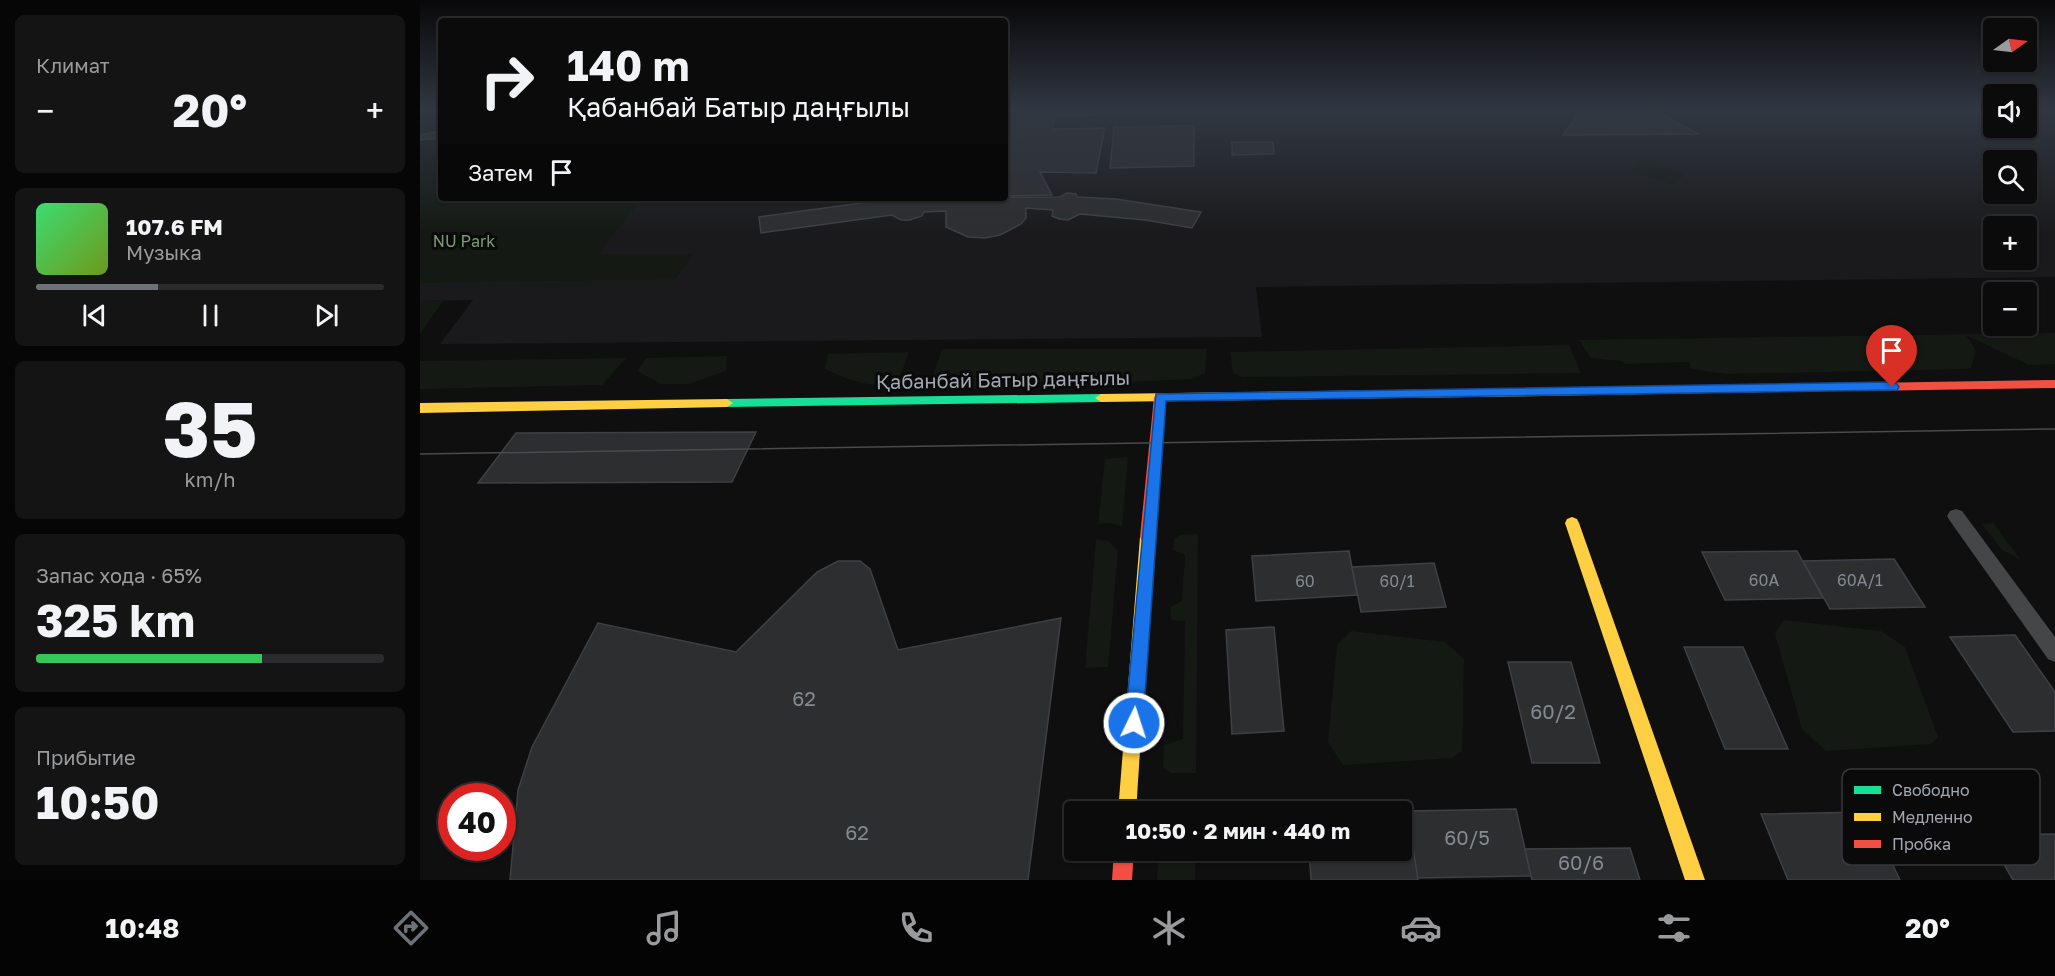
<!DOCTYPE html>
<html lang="ru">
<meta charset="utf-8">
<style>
:root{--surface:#0b0b0c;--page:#141415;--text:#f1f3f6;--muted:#9a9b9d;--line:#2b2b2d;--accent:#6d7279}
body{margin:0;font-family:"Golos Text",sans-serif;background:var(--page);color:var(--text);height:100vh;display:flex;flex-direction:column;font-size:22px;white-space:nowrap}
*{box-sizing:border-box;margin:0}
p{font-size:20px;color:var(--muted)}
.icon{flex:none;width:33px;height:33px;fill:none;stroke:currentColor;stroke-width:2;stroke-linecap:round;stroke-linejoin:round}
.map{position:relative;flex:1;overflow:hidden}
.side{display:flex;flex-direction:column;gap:15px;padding:15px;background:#060607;width:420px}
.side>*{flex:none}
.guide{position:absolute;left:18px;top:18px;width:570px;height:183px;border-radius:6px;box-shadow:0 2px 4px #0004,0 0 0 2px var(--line);background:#0b0b0c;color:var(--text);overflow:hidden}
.needle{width:39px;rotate:76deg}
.tools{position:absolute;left:1563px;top:18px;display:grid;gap:12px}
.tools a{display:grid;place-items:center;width:54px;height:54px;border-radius:6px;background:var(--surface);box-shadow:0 2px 4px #0004,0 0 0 2px var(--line);font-size:30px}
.speed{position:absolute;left:18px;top:783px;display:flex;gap:12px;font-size:30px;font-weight:700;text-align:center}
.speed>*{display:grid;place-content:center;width:78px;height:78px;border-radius:50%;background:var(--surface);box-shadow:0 2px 4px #0004,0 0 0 2px var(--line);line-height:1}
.speed .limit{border:9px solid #d22;background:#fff;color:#111}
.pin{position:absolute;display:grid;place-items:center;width:51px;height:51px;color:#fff;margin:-62px -26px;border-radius:50% 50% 50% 0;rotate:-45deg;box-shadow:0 0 6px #0007}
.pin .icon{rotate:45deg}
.me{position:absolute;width:66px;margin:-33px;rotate:4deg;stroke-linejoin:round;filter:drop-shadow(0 0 4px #0008)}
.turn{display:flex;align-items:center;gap:21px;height:126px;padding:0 30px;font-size:27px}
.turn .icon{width:78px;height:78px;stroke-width:2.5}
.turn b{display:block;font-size:42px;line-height:51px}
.then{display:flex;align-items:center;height:57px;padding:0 30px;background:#0003;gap:12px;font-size:22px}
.big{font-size:45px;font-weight:700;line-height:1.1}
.side .card{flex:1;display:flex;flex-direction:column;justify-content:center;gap:9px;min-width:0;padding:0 21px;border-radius:9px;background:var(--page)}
.side .dial{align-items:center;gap:0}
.dial b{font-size:78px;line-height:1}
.song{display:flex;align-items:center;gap:18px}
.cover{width:72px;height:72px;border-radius:9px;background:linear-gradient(135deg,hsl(140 70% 55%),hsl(80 70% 35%))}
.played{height:6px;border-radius:3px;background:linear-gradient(90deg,var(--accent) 35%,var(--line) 35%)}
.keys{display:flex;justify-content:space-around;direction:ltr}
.heat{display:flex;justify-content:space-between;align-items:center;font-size:33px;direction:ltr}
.charge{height:9px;border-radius:4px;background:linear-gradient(90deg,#34c759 65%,var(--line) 0)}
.trip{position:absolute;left:644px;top:801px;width:348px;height:60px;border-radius:6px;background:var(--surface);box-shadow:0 2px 4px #0004,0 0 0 2px var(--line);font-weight:700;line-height:60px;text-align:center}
.tab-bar{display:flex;height:96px;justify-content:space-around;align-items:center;background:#040405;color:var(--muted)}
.tab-bar .icon{width:42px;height:42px}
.tab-bar .on{color:var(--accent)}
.tab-bar b{font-size:27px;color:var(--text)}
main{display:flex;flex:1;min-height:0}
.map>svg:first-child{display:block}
</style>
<main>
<section class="side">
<div class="card"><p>Климат</p>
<div class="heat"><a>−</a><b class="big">20°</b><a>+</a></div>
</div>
<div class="card">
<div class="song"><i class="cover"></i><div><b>107.6 FM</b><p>Музыка</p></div></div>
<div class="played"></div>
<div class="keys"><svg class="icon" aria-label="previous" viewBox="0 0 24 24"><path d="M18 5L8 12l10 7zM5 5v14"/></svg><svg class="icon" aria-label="pause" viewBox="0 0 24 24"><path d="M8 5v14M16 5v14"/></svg><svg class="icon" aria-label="next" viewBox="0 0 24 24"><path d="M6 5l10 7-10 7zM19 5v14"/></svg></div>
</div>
<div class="card dial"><b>35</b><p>km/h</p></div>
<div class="card"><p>Запас хода · 65%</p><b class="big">325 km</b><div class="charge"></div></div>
<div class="card"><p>Прибытие</p><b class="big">10:50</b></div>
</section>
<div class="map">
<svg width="1635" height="880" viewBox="0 0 1635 880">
<rect width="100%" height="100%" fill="#0f0f10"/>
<path fill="#1a1a1c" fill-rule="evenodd" d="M0 110H21V198H585V110H1573L1574 128H1606L1607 110H1635V277L836 287 842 337 20 344 53 300 0 301ZM1574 160H1606V194H1574ZM1574 226H1606V260H1574Z"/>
<g fill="#141914">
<path d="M0 110H21V198H222L178 254H274L255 279 0 283Z"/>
<path d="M1220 160 1264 174 1255 185 1210 171Z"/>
<path d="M24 300 0 334V301Z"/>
<path d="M1635 333V364L1609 365 1546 335 1556 350 1551 368 1545 369 1306 374 1271 369 1269 362 1205 364 1202 361 1171 358 1159 340Z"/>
<path d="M1149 345 1161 373 822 377 813 373 810 352Z"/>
<path d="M522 349H787L785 373 771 379 508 391Z"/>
<path d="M489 352C486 358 484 369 480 374 461 396 425 378 405 369L408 354Z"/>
<path d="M307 356 306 371 268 384H241L217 371 226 358Z"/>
<path d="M206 358 182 385 0 389V361Z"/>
<path d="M708 457 702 527 692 523 678 524 685 459Z"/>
<path d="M1573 523 1601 560 1582 550 1562 524Z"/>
<path d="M778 534 776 773H751L743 768 744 745 763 739 765 621 751 620 750 607 762 601 765 555 753 550 754 540 759 535Z"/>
<path d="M676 539 688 541 698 551 688 667 665 668Z"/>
<path d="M1363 620 1461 631 1485 647 1518 737 1511 744 1406 751 1382 729 1355 634Z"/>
<path d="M931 631 1025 642 1044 659 1042 751 1032 758 923 765 908 742 917 645Z"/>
<path d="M750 800 775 801V811H740L741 805Z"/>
<path d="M739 850 775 851V880H737Z"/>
</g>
<g fill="#2c2e30" stroke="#3e4044" stroke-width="1.5">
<path d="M585 110H685L684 115 635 116 632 129 685 128 676 173 620 172 632 195 585 196Z"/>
<path d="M693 110H770V111L693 112Z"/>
<path d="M1161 110H1232L1279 134 1143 135Z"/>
<path d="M774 126V166L690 168 694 127Z"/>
<path d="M21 131V138L0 140V135Z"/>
<path d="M812 142H853L854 154 812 155Z"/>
<path d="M647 193 656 194 657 197 696 199 781 212 772 228 725 220 660 214 648 220 639 219 632 216 633 210 606 208V218L601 224 580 235 565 238 548 237 526 227V211L504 212 502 216 490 220H481L472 215 341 233 339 217 478 198 640 197Z"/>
<path d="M336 432 312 482 58 483 96 433Z"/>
<path d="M929 551 937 595 836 601 832 556Z"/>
<path d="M1377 551 1403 598 1305 600 1282 552Z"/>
<path d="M1474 559 1505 607 1410 609 1383 561Z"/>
<path d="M418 561H440L450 569 478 650 641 618 608 880H90L98 790 112 747 178 623 316 652 397 572Z"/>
<path d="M1014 563 1026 607 941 612 932 567Z"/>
<path d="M854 627 864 731 812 734 806 630Z"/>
<path d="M1595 635 1635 692V731L1593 732 1530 637Z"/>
<path d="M1264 647H1323L1368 749H1305Z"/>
<path d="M1088 662H1151L1180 763H1112Z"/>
<path d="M1096 809 1111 876 997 878 988 811Z"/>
<path d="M1447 812 1480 880H1368L1341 814Z"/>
<path d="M981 827H990L998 880H891L889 850H981Z"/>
<path d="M1635 834V880H1593L1567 835Z"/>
<path d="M1210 848 1220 880H1112L1105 849Z"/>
</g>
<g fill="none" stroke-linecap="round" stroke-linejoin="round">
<path fill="#444648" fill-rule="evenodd" d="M1536 509 1542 511 1635 637V662L1628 659 1530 521 1527 516 1530 511Z"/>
<g fill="#16e098" fill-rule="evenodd">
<path d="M1445 383 1451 387 1450 390 1123 396 1117 392 1123 388Z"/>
<path d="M681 394 687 398 681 402 307 407 301 403 307 399Z"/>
</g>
<g fill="#ffcf43" fill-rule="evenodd">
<path d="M1123 388 1129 392 1123 396 681 402 675 398 681 394Z"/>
<path d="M307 399 313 403 307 407 0 413V403Z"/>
<path d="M1152 517 1157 519 1159 523 1285 880H1265L1145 523 1147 519Z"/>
<path d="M727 531 732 533 734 537 716 812H698L720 537 722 533Z"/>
</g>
<g fill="#f24e42" fill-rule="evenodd">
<path d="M1635 380V388L1445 391 1439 387 1445 383Z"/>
<path d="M740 393 746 397 734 537 732 541 727 543 722 541 720 537 734 397Z"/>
<path d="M694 850H714L712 880H692Z"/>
</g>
<path stroke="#4a4b4e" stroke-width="1.5" d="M0 454 1635 429"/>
</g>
<linearGradient id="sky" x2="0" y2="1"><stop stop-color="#080809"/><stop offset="0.47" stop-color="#313742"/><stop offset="1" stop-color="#313742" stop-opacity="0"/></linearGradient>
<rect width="1635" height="233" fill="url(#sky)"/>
<path fill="#1a73e8" stroke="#114b97" stroke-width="1.5" d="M1472 382 1477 384 1479 387 1477 390 746 401 723 723 720 729 714 731 707 729 705 723 736 394Z"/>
<g text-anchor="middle" stroke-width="6" stroke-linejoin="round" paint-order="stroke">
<g font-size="16" fill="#799d76" stroke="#0a0a0b">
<text x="44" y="247">NU Park</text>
</g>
<g font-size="16" fill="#838a92">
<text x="1344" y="586">60А</text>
<text x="1440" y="586">60А/1</text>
<text x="885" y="587">60</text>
<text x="977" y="587">60/1</text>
</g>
<g font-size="20" fill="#a0a8b2" stroke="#0a0a0b">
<text transform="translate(583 380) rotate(-1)" y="7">Қабанбай Батыр даңғылы</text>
</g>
<g font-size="20" fill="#838a92">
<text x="384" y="706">62</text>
<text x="1133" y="719">60/2</text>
<text x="437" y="840">62</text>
<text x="1047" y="845">60/5</text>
<text x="1161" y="870">60/6</text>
</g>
</g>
<rect x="1422" y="769" width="198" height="96" rx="9" fill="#0a0a0b" stroke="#37393d" stroke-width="1.5"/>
<rect x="1434" y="786" width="27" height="8" fill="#16e098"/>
<rect x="1434" y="813" width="27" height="8" fill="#ffcf43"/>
<rect x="1434" y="840" width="27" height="8" fill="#f24e42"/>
<g font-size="16" fill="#a0a8b2">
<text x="1472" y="796">Свободно</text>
<text x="1472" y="823">Медленно</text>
<text x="1472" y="850">Пробка</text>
</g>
</svg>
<div class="tools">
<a><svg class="needle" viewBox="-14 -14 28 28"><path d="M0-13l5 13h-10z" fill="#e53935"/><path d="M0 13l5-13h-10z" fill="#9a9b9d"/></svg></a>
<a><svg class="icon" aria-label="sound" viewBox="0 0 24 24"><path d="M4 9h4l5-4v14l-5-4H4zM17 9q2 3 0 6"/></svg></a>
<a><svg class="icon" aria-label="search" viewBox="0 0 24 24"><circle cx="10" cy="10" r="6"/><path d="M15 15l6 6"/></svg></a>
<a>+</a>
<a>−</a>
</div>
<div class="speed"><div class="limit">40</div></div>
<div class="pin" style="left:1472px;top:387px;background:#d93025"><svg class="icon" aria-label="arrive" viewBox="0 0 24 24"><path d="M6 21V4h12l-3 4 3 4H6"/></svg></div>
<svg class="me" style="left:714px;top:723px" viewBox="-20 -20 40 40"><circle r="17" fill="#1a73e8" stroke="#fff" stroke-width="3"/><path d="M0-11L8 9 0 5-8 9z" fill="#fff"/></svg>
<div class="trip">10:50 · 2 мин · 440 m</div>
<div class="guide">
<div class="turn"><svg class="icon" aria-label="right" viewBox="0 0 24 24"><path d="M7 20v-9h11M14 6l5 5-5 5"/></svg><div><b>140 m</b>Қабанбай Батыр даңғылы</div></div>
<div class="then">Затем<svg class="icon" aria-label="arrive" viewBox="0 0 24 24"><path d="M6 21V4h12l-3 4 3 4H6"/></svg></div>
</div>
</div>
</main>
<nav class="tab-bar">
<b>10:48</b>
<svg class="icon on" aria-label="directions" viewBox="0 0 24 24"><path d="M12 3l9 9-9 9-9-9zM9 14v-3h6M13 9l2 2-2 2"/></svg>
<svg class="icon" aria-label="music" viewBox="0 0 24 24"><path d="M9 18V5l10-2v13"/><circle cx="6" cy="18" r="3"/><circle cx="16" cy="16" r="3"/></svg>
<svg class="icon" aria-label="phone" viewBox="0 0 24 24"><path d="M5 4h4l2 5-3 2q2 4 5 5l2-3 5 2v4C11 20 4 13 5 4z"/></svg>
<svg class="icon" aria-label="climate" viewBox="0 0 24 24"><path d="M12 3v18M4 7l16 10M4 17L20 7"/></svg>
<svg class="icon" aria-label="car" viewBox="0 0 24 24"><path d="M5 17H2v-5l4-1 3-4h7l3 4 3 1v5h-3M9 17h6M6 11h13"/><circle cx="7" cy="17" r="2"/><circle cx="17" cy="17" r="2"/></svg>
<svg class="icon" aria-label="filters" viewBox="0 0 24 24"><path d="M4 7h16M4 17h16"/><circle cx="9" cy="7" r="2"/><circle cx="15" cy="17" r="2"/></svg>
<b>20°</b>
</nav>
